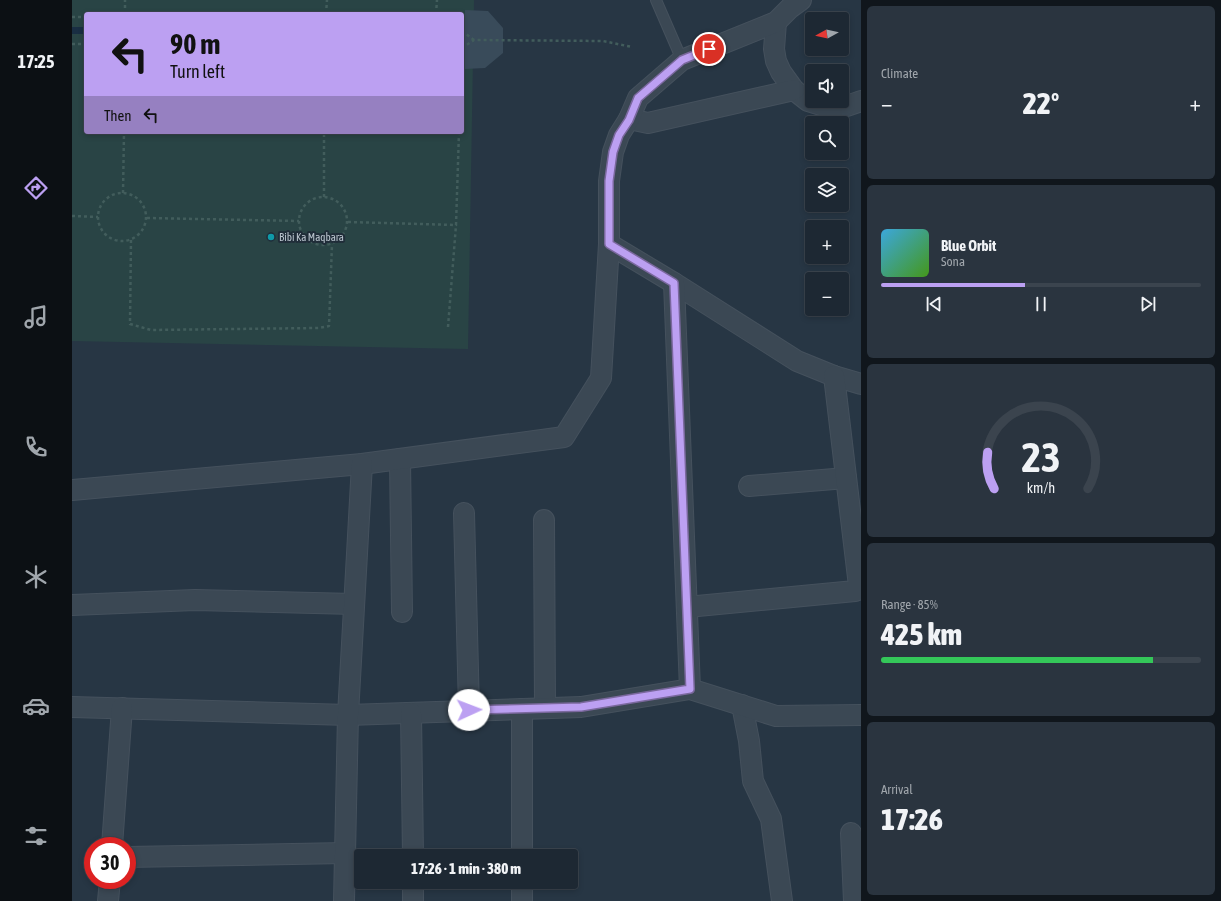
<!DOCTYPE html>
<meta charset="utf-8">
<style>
:root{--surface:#1d2833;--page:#2a343f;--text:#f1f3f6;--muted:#a0a6ac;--line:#3b444e;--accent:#bca0f2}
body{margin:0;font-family:"Asap Condensed",sans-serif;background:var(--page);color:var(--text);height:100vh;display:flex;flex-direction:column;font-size:15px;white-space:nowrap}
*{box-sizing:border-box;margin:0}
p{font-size:13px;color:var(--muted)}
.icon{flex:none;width:22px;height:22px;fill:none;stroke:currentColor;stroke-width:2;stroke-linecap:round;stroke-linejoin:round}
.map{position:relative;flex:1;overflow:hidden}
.side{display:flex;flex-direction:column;gap:6px;padding:6px;background:#10161c;width:360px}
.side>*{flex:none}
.guide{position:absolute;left:12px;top:12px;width:380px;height:122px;border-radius:4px;box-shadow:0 2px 6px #0003,0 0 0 1px var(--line);background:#bca0f2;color:#111;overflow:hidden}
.needle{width:26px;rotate:262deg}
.buttons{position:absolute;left:733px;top:12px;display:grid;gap:8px}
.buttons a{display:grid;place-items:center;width:44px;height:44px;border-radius:4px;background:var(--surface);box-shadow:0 2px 6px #0003,0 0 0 1px var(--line);font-size:20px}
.speed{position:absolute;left:12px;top:837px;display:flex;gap:8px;font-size:20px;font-weight:700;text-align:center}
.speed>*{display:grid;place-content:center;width:52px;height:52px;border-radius:50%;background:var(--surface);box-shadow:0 2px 6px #0003,0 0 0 1px var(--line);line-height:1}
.speed .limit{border:6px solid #d22;background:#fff;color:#111}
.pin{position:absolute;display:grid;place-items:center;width:34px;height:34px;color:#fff;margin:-17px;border:2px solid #fff;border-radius:50%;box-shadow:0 1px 4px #0007}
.me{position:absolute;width:44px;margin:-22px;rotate:88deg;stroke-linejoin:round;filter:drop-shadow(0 0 3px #0008)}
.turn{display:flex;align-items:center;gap:14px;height:84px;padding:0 20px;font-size:18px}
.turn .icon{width:52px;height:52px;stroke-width:2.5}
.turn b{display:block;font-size:28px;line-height:34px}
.then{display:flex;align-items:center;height:38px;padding:0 20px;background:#0003;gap:8px;font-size:15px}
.big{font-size:30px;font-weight:800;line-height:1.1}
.side .card{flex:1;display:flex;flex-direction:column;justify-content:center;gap:6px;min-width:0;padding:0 14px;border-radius:6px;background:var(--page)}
.side .dial{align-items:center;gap:0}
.dial svg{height:104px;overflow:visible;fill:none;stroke:var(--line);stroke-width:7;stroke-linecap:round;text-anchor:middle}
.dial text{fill:var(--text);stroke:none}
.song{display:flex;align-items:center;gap:12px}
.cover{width:48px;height:48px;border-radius:6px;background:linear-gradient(135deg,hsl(200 70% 55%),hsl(100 70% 35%))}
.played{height:4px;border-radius:2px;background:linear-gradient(90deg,var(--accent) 45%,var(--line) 45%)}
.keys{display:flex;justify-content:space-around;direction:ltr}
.heat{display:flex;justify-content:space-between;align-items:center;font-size:22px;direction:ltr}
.charge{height:6px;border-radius:3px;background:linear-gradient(90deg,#34c759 85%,var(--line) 0)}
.trip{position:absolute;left:282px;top:849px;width:224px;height:40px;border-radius:4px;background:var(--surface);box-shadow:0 2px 6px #0003,0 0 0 1px var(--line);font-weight:800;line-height:40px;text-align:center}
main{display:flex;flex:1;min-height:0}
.tabs{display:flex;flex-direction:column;width:72px;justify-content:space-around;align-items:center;background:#0c1014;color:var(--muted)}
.tabs .icon{width:28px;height:28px}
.tabs .selected{color:var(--accent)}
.tabs b{font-size:18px;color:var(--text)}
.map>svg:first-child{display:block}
</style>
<main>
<nav class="tabs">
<b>17:25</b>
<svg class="icon selected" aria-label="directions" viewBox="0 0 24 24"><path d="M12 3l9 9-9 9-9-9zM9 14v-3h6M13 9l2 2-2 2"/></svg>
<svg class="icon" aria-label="music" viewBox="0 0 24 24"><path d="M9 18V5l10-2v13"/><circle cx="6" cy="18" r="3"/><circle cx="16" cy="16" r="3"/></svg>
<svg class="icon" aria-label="phone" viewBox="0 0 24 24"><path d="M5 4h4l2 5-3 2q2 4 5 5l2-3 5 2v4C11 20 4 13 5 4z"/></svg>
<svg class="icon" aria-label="climate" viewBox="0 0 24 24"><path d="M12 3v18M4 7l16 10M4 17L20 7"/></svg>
<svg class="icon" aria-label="car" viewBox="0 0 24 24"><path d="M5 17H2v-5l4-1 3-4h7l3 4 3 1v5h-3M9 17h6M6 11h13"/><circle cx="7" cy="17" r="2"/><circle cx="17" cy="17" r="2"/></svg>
<svg class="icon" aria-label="filters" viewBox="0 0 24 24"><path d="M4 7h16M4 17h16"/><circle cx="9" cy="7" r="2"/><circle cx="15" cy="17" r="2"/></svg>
</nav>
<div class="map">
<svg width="789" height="901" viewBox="0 0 789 901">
<rect width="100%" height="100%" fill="#273644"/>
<path fill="#294445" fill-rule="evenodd" d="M0 0H402L396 349 0 341ZM14 14H390V132H14Z"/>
<rect fill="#192e43" x="0" y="27" width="14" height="7"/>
<path fill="#394b5a" d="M393 10 416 11 431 28V53L413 68 393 69Z"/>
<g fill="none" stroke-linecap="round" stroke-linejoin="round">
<defs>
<path id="lane" d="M584 0 610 60"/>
<g id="street">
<path d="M704 22 702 49 704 61 709 72 722 90 736 101 752 106H775L789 101"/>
<path d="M557 119 576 123 722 90"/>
<path d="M537 244 602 283 725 361 762 376 789 384"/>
<path d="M602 283 618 689"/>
<path d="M328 459 330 612"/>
<path d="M677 486 774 478"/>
<path d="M0 490 290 464 492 437 529 378 537 244V181L541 152 547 135 557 119 566 98 610 60 704 22 718 8 729 0"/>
<path d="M392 513 397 710"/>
<path d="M472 520 473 708"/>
<path d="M0 605 123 600 282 604"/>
<path d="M615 607 783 591 786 590 787 586 762 376"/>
<path d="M670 705 677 741 681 781 699 819 710 901"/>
<path d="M0 707 276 715 509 707 618 689 704 716 789 715"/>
<path d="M450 709V856"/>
<path d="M339 713 341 856"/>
<path d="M779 833 782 901"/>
<path d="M40 846 50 708"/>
<path d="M55 857 273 853"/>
<path d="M341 882V901"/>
<path d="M450 882V901"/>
<path d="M36 901 38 880"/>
<path d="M272 901 276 715 290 464"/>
</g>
</defs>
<use href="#lane" stroke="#45515d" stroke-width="12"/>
<use href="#street" stroke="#45515d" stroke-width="22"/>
<g stroke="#425d5c" stroke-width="2.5" stroke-dasharray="3 3" stroke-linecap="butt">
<path d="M53 14V0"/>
<path d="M254 14 255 0"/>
<path d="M364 14 365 0"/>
<path d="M0 17H14"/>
<path d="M390 31 402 40"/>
<path d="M0 44H14"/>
<path d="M390 48 402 40 531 41 560 47"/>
<circle cx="50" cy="217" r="24"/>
<path d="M51 193 52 132"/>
<circle cx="251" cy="221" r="24"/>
<path d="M252 197V132"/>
<path d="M0 216 26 217"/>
<path d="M75 218 227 221"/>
<path d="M276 222 384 225 387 132"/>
<path d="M59 240 58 324 79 330 247 328 257 326 260 244"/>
<path d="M376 327 384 225"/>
</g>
<use href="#lane" stroke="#3b4854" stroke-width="10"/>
<use href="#street" stroke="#3b4854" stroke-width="20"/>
</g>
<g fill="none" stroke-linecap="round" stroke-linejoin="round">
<defs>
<path id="route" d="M397 710 509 707 618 689 602 283 537 244V181L541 152 547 135 557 120 566 98 610 60 637 49"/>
</defs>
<use href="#route" stroke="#7a689d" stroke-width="10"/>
<use href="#route" stroke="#bca0f2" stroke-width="7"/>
</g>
<circle fill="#0f9aa8" stroke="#202d39" stroke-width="1.5" cx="199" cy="237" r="4"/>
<g text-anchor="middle" stroke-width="4" stroke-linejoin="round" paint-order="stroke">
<g font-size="11" fill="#b9c3cd" stroke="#202d39" text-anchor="start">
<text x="207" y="241">Bibi Ka Maqbara</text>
</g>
</g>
</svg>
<div class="buttons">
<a><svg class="needle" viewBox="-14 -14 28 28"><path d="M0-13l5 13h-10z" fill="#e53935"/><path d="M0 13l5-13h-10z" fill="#a0a6ac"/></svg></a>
<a><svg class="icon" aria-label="sound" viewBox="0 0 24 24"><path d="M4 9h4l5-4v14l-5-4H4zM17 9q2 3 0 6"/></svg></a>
<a><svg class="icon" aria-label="search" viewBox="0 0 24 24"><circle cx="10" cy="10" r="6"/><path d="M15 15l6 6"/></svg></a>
<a><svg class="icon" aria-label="layers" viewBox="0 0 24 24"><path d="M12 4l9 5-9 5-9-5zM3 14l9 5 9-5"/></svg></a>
<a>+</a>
<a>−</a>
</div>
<div class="speed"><div class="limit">30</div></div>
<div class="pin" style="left:637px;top:49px;background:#d93025"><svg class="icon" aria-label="arrive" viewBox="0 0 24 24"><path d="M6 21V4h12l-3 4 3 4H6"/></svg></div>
<svg class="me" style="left:397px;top:710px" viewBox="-20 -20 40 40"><circle r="19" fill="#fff"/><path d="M0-13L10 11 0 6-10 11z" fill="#bca0f2"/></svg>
<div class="trip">17:26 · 1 min · 380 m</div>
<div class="guide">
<div class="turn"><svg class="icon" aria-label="left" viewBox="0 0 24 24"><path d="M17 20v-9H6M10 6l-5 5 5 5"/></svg><div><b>90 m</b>Turn left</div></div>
<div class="then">Then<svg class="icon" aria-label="left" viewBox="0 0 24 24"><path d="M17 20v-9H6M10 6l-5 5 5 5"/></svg></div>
</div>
</div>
<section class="side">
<div class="card"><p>Climate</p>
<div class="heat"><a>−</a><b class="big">22°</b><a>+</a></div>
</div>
<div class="card">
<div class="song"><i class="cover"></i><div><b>Blue Orbit</b><p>Sona</p></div></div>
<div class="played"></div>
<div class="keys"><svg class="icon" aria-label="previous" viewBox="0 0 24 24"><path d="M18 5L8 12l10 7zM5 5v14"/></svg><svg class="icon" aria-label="pause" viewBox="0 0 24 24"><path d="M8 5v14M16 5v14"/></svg><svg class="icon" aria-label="next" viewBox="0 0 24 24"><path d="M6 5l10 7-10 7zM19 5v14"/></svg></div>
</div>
<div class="card dial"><svg viewBox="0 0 100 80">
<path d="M14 69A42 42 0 1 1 86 69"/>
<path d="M14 69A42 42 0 0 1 9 41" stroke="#bca0f2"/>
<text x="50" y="56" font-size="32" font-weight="700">23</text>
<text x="50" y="72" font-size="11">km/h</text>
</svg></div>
<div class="card"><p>Range · 85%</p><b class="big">425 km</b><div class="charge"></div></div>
<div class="card"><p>Arrival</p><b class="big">17:26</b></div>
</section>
</main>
